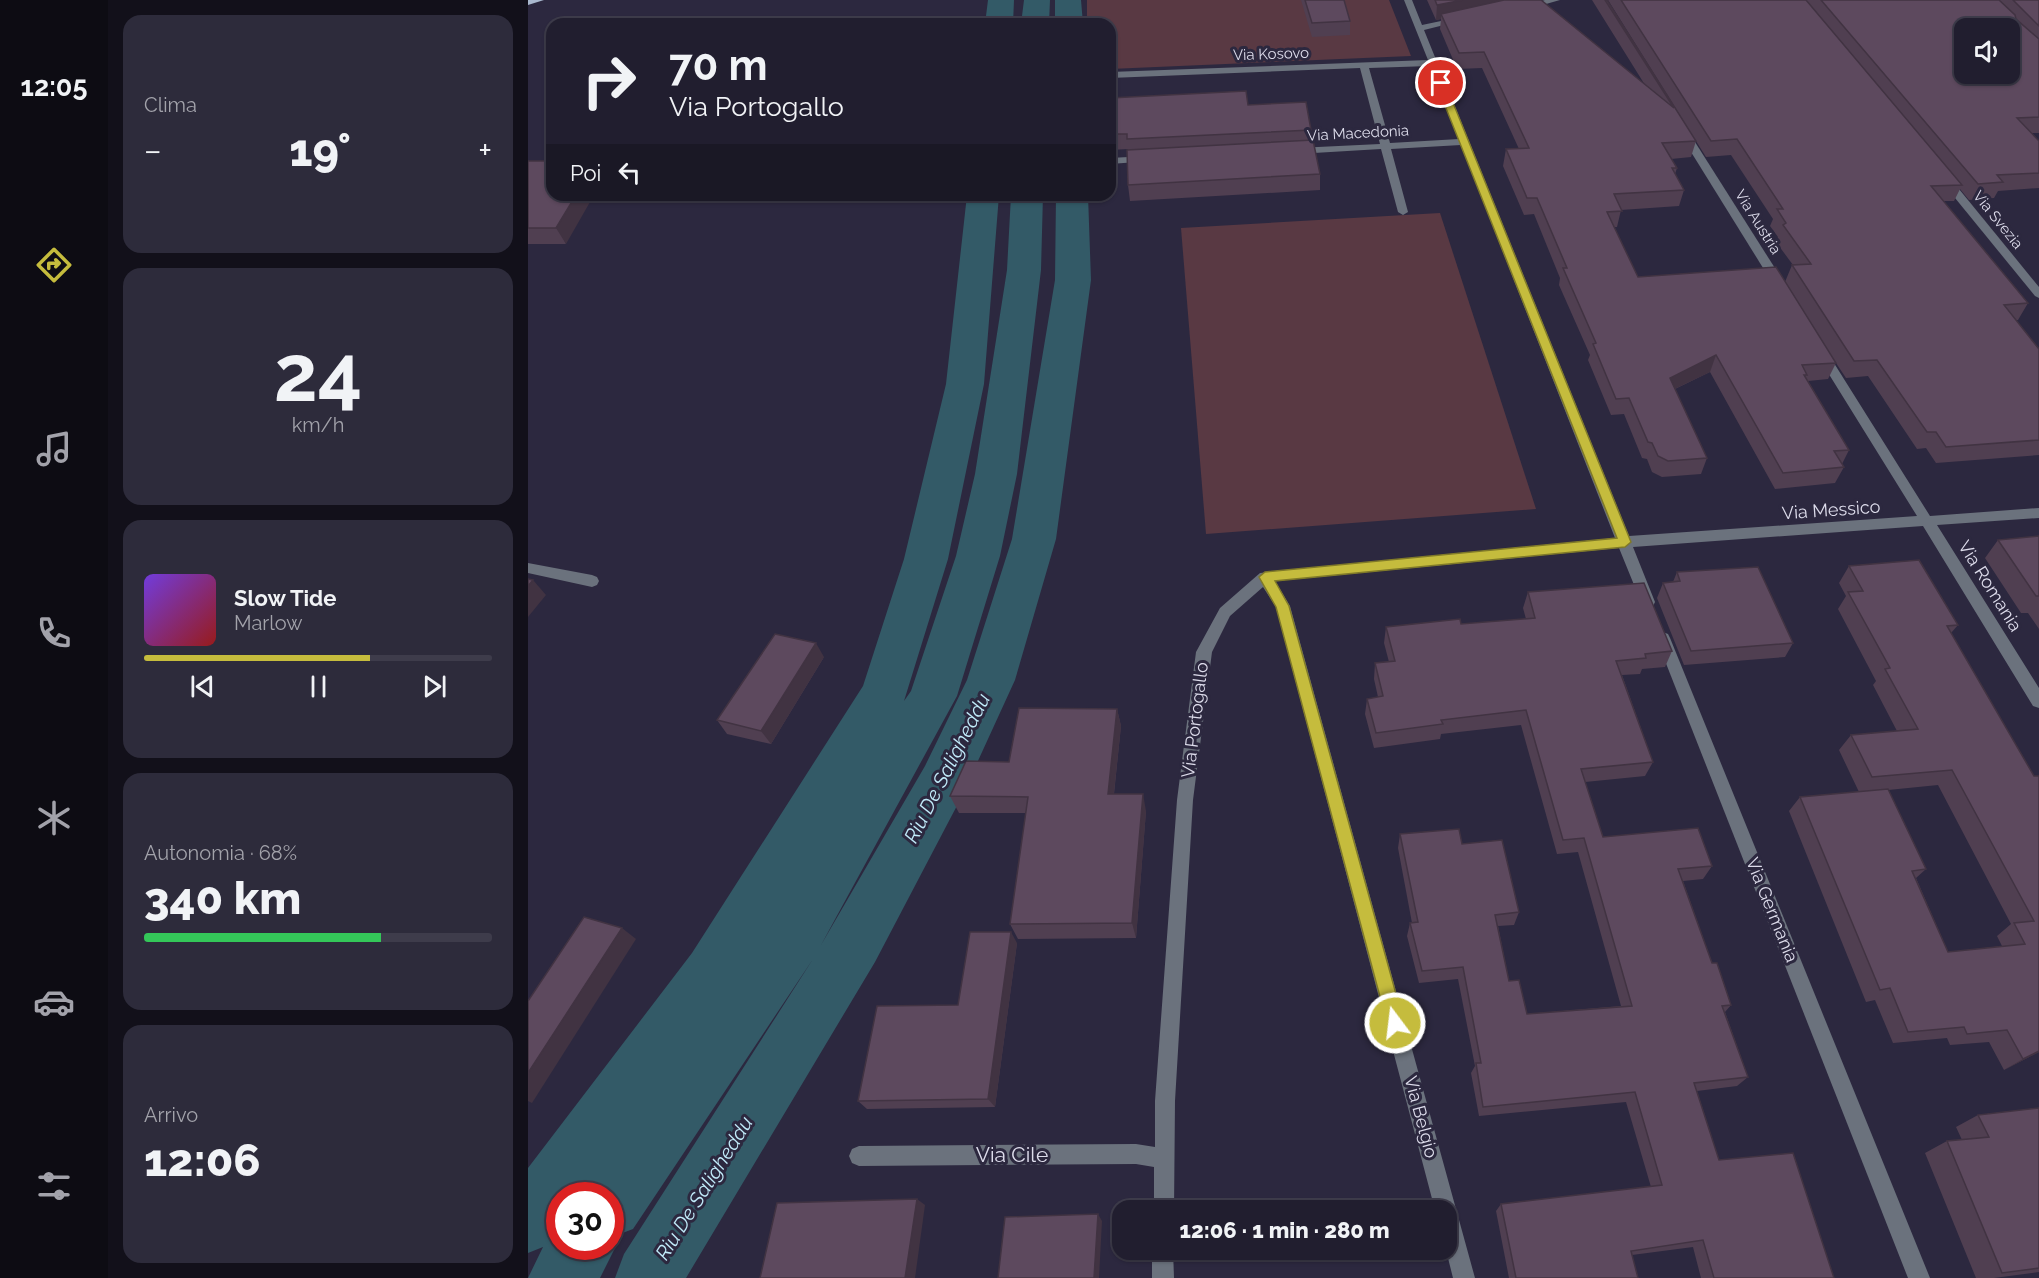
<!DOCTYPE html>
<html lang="it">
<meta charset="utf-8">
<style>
:root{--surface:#211e2f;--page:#2d2b3b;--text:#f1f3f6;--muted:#a2a2aa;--line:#3e3c4b;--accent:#c5bc3d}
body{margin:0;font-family:Raleway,sans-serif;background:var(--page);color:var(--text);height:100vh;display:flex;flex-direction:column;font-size:22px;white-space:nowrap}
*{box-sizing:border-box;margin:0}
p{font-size:20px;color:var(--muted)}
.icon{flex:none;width:33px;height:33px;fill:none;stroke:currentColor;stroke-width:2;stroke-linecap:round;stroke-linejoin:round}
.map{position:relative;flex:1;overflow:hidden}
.side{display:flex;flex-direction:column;gap:15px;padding:15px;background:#12101a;width:420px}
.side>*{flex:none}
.guide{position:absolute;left:18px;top:18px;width:570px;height:183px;border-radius:18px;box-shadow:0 2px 4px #0004,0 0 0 2px var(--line);background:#211e2f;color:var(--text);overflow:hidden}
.tools{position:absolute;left:1426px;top:18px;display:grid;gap:12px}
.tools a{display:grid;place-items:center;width:66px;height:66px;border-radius:12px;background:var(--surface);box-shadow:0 2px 4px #0004,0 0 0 2px var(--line);font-size:30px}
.speed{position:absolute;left:18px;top:1182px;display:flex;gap:12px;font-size:30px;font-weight:700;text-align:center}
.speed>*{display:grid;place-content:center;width:78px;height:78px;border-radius:50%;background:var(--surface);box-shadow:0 2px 4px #0004,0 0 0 2px var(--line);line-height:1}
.speed .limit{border:9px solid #d22;background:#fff;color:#111}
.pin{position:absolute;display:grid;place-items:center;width:51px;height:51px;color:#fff;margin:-26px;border:3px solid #fff;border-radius:50%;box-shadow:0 2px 6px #0007}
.me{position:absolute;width:66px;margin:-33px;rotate:345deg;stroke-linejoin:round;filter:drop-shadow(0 0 4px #0008)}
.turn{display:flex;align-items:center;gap:21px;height:126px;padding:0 24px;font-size:27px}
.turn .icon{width:78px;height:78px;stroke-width:2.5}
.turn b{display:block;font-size:42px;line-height:51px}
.then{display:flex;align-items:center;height:57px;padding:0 24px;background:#0003;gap:12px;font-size:22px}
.big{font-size:45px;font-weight:800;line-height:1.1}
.side .card{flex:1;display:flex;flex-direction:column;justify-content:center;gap:9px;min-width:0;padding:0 21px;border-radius:18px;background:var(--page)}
.side .dial{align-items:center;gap:0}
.dial b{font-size:78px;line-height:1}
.song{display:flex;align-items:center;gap:18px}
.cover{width:72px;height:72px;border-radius:9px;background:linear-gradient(135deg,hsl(260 70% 55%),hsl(0 70% 35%))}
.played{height:6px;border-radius:3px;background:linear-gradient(90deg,var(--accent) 65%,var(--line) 65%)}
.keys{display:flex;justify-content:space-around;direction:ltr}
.heat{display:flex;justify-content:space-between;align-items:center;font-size:33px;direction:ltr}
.charge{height:9px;border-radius:4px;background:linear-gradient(90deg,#34c759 68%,var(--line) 0)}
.trip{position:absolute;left:584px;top:1200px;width:345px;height:60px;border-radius:18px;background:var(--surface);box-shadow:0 2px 4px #0004,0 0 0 2px var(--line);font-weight:800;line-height:60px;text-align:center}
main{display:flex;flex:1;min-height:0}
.tabs{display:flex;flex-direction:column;width:108px;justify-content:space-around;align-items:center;background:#0d0c13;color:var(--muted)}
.tabs .icon{width:42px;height:42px}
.tabs .active{color:var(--accent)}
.tabs b{font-size:27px;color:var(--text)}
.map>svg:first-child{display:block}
</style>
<main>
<nav class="tabs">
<b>12:05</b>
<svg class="icon active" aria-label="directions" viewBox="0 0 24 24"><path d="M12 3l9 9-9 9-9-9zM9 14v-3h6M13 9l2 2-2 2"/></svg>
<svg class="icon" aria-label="music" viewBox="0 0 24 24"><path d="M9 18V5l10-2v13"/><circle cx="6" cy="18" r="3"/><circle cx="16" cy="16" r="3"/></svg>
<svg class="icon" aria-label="phone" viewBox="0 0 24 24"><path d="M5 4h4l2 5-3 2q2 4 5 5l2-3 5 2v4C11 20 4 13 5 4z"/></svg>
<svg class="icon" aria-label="climate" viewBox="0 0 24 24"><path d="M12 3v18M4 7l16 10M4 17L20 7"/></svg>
<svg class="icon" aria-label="car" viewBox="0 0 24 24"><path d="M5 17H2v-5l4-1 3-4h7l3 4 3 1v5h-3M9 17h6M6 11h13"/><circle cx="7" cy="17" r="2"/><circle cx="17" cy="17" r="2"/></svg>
<svg class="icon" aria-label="filters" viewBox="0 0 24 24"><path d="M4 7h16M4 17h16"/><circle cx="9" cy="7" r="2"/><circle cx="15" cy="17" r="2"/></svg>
</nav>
<section class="side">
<div class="card"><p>Clima</p>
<div class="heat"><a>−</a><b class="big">19°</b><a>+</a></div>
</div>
<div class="card dial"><b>24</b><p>km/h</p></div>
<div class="card">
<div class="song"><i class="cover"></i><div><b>Slow Tide</b><p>Marlow</p></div></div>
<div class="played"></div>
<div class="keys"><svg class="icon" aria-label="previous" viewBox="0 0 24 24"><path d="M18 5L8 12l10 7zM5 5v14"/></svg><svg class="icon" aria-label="pause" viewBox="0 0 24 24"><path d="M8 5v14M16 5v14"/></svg><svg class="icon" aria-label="next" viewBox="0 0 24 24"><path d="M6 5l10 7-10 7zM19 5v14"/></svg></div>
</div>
<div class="card"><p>Autonomia · 68%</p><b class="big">340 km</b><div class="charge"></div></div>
<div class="card"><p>Arrivo</p><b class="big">12:06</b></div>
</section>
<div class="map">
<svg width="1511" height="1278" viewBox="0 0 1511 1278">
<rect width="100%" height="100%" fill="#2c283f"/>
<g fill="#593943">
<path d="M559 0H861L883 56 582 69V24H559Z"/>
<path d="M912 213 1008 509 678 534 653 228Z"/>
</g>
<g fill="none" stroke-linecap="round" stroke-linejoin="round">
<g fill="#335a67" fill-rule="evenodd">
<path d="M460 0H486L485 24H457Z"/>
<path d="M496 0H522L521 24H493Z"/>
<path d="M527 0H553L555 24H527Z"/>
<path d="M439 195H471L456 384 420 559 376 701 383 691 428 556 447 474 479 270 483 195H515L513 270 489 474 472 556 429 696 293 945 397 766 439 680 484 539 527 280 528 195H560L563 280 528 539 487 680 433 798 347 962 158 1278H87L96 1254 285 959 105 1229 84 1237 88 1246 72 1278H0L15 1247 0 1253V1168L164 953 335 686 376 559 418 384ZM32 1196H82V1246H32Z"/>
</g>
<g fill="#6b727d" fill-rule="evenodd">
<path d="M876 0H884L894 25 932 17 936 20 896 30 1101 536 1389 516 1289 355 1295 351 1299 352 1402 516 1511 508V518L1409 525 1511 688V708L1505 706 1395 526 1105 547 1127 602 1125 606H1115L1113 602 1091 548 747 581 762 606 947 1278H925L918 1250V1210H907L748 607 735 587 702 616 684 652 665 800 647 1101 646 1210H626V1167L608 1164 331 1166 324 1163 321 1156 324 1149 331 1146 608 1144 627 1147V1101L649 800 668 652 692 608 732 573 1087 538 933 145 863 149 880 212 875 215 870 212 853 149 769 154 764 151 769 148 852 144 832 68 582 78V72L900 60ZM902 66 931 139 862 143 841 68Z"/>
<path d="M1017 0H1032L997 10 993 7Z"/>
<path d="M1152 129 1160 131 1257 284 1255 286H1247L1245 284 1150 131Z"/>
<path d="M619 156 623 157V161L582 164V158Z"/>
<path d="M1418 177 1422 178 1511 287V298L1507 296 1414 182V178Z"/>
<path d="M0 563 64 575 69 577 71 581 69 585 64 587 0 573Z"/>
<path d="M1135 632 1140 634 1142 638 1402 1278H1380L1128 638 1130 634Z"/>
<path d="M624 1250H645L646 1278H624Z"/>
</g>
<path fill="#a9b8ce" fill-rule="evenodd" d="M0 0H16L0 5Z"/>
</g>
<g fill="#503f51" fill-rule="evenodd">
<path d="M773 0H816L822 21V35L784 37Z"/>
<path d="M899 0H1013L1117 85 1064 0H1079L1168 141 1163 157 1143 159 1149 168 1147 174 1156 190 1151 206 1093 210 1089 227H1086L1110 277 1257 282 1264 265H1265L1248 242 1250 237 1242 226 1245 219 1203 155 1178 157 1080 0H1511V133H1503L1511 141V188L1470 191 1466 198 1441 200 1432 189 1426 201H1415L1500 303 1490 320H1488L1511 349V455L1408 463 1398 448 1389 449 1340 376 1318 378 1308 363 1300 379 1280 381 1321 450 1314 464 1316 467 1307 483 1247 489 1182 372 1147 389 1179 458 1173 474 1134 477 1124 472 1119 459 1114 458 1096 414 1083 415 1060 360 1062 355 1031 285 1032 278 1006 214 996 215 975 166 978 149H991L954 68 929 69 912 29 913 19 908 20Z"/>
<path d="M582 98 720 105 783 130V140L792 174V190L602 201 600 185V149L582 150Z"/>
<path d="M0 161 38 244H0Z"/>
<path d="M1511 536V629L1500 613H1493L1457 558 1470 540Z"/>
<path d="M1321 566 1430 625 1423 633 1506 776H1511V1052L1476 1070 1461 1042 1422 1045 1419 1038 1365 1043 1347 1000 1338 1002 1261 811 1272 797 1331 792 1311 750 1323 735 1369 731 1345 685 1348 681 1310 609 1318 596 1311 583ZM1410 785 1483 924 1469 936 1474 946 1420 952 1388 878 1398 869 1360 790Z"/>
<path d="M1149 572 1265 643 1257 657 1156 665 1129 598 1135 583 1145 582Z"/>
<path d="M1000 592 1144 651 1137 667 1114 669 1112 674 1094 675 1125 762 1117 776 1057 782 1075 837 1184 866 1175 879 1155 881 1184 963 1203 1005 1197 1012 1220 1077 1209 1086 1169 1091 1191 1160 1306 1278H1173L1165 1247 1104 1255 1110 1278H981L968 1211 973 1204 1123 1187 1098 1102 951 1116 943 1073 947 1066 930 979 891 983 879 936 882 923H884L870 848 872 834 934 844 991 912 986 925 970 926 981 981 999 1014 1093 1006 1050 852 1029 854 993 725 913 734 912 739 846 748 837 714 839 699 850 697 846 679 847 663 861 662 856 643 858 627 933 624 998 619 995 608Z"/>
<path d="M296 657 243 744 199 734 189 720Z"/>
<path d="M589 709 593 726 586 794 618 811 608 938 490 939 482 924 498 813H431L422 796 481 762Z"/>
<path d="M489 943 467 1107 339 1109 330 1101 430 1005Z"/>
<path d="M1511 1108V1272L1466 1278H1448L1397 1153 1419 1141 1434 1140 1428 1127 1450 1115Z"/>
</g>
<g fill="#413342">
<path d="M935 0H995L913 14V19L908 20 909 5Z"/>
<path d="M48 195H66L38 244 28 228Z"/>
<path d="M1188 355 1182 372 1136 394 1142 378Z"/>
<path d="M5 580 18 595 0 617V586Z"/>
<path d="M288 643 296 657 243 744 233 731Z"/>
<path d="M589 709 593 726 584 811 580 794Z"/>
<path d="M615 794 618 811 608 938 604 923Z"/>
<path d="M94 928 108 939 4 1103 0 1101V1073Z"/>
<path d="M483 932 489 943 467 1107 460 1099Z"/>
<path d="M1511 1051V1052L1476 1070 1495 1059Z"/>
<path d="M389 1199 397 1205 387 1278H377Z"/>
<path d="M570 1214 574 1221 571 1278H566Z"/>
</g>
<g fill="#5d495e" stroke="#413342" stroke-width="1.5" fill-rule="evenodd">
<path d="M777 0H816L822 21 784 23Z"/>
<path d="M907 0H935L909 5Z"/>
<path d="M976 0H1013L1146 108 1077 0H1079L1168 141 1134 143 1149 168H1144L1156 190 1086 194 1094 211 1079 212 1110 277 1248 267 1308 363 1274 365 1279 375H1276L1321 450 1306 451 1316 467 1255 473 1188 355 1142 378 1179 458 1140 461 1130 456 1124 443 1120 442 1101 398 1088 399 1065 344 1068 343 1035 268H1039L1009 198H999L978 149 1001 148 956 52 931 53 913 14Z"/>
<path d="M1093 0H1278L1434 185 1403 186 1500 303 1476 305 1511 349V440L1418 447 1408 432H1399L1349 360 1326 361 1264 265 1283 264 1255 225 1258 223 1249 209H1255L1209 139 1183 141Z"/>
<path d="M1293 0H1471L1487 15 1488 19 1511 39V117L1489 118 1511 141V173L1469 175 1475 182 1450 184ZM1437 28H1482V74H1437Z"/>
<path d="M1485 0H1511V26Z"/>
<path d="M718 91 720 105 778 102 783 130 599 139V134H582V98Z"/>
<path d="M785 140 792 174 600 185 599 150Z"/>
<path d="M0 161H24V195H48L28 228H0Z"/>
<path d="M1511 536V596H1508L1470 540Z"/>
<path d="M1391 560 1430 625 1419 626 1506 776H1511V1051L1495 1059 1479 1030 1439 1034 1436 1027 1380 1032 1362 988 1352 990 1272 797 1360 789 1398 869 1384 871 1420 952 1497 944 1486 923 1506 921 1424 770 1344 777 1323 735 1390 729 1357 669 1362 668 1320 592 1335 591 1321 566Z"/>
<path d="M1230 567 1265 643 1163 651 1135 583 1152 581 1149 572Z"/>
<path d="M0 579 5 580 0 586Z"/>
<path d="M1116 583 1144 651 1117 654 1118 658 1088 661 1125 762 1053 769 1075 837 1170 828 1184 866 1150 869 1184 963H1189L1203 1005 1194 1006 1220 1077 1166 1083 1191 1160 1265 1153 1306 1278H1186L1175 1240 1103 1251 1110 1278H988L973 1204 1134 1185 1107 1092 955 1107 948 1063H953L935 967 894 971 882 923 890 922 872 834 931 829 934 844 974 840 991 912 967 915 981 981 991 980 999 1014 1104 1006 1056 838 1035 840 998 710 913 720 915 724 848 733 839 699 855 696 847 663 867 661 858 627 932 619 933 624 1007 618 1000 592Z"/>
<path d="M247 634 288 643 233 731 189 720Z"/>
<path d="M491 708 589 709 580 794H615L604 923 482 924 500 797 422 796 438 761 481 762Z"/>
<path d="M56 917 94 928 0 1073V1001Z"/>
<path d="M442 932H483L460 1099 330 1101 349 1006 430 1005Z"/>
<path d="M1511 1108V1268L1474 1273 1419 1141 1461 1137 1450 1115Z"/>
<path d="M389 1199 377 1278H232L249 1203Z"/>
<path d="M570 1214 566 1278H470L477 1217Z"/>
</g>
<path fill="#c5bc3d" stroke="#807a28" stroke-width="1.5" d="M910 81 917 83 1103 542 1097 547 747 581 761 606 876 1023 874 1029 867 1032 861 1029 859 1023 748 607 731 577 737 572 1089 538 908 83Z"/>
<g text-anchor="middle" stroke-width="6" stroke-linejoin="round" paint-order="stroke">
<g font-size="15" fill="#dddceb" stroke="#2c283f">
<text transform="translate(743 54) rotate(-2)" y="5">Via Kosovo</text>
<text transform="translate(830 133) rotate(-3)" y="5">Via Macedonia</text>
<text transform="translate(1470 220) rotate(51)" y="5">Via Svezia</text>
<text transform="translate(1230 222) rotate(58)" y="5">Via Austria</text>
</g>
<g font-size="18" fill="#dddceb" stroke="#2c283f">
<text transform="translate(1303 510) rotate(-4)" y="6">Via Messico</text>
<text transform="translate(1462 586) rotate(58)" y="6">Via Romania</text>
<text transform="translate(667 720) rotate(-83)" y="6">Via Portogallo</text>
<text transform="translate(1244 910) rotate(68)" y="6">Via Germania</text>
<text transform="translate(893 1117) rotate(75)" y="6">Via Belgio</text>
</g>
<g font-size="20" font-style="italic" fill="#c1ebfa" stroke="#2c283f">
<text transform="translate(419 768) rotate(-63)" y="7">Riu De Saligheddu</text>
<text transform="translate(176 1188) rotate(-58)" y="7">Riu De Saligheddu</text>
</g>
<g font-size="21" fill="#dddceb" stroke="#2c283f">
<text x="484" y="1162">Via Cile</text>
</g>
</g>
</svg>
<div class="tools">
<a><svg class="icon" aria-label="sound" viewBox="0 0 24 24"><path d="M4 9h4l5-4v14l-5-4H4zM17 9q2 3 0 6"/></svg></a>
</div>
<div class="speed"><div class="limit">30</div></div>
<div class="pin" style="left:913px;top:83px;background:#d93025"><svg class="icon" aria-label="arrive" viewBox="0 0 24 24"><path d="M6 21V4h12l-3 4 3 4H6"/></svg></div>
<svg class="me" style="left:867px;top:1023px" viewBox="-20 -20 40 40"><circle r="17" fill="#c5bc3d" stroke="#fff" stroke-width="3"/><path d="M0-11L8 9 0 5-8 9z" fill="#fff"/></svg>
<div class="trip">12:06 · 1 min · 280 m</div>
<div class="guide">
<div class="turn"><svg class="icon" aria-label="right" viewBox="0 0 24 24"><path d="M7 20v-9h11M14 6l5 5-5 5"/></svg><div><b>70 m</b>Via Portogallo</div></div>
<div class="then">Poi<svg class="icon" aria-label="left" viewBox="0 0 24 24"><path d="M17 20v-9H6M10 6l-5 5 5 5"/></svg></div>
</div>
</div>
</main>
